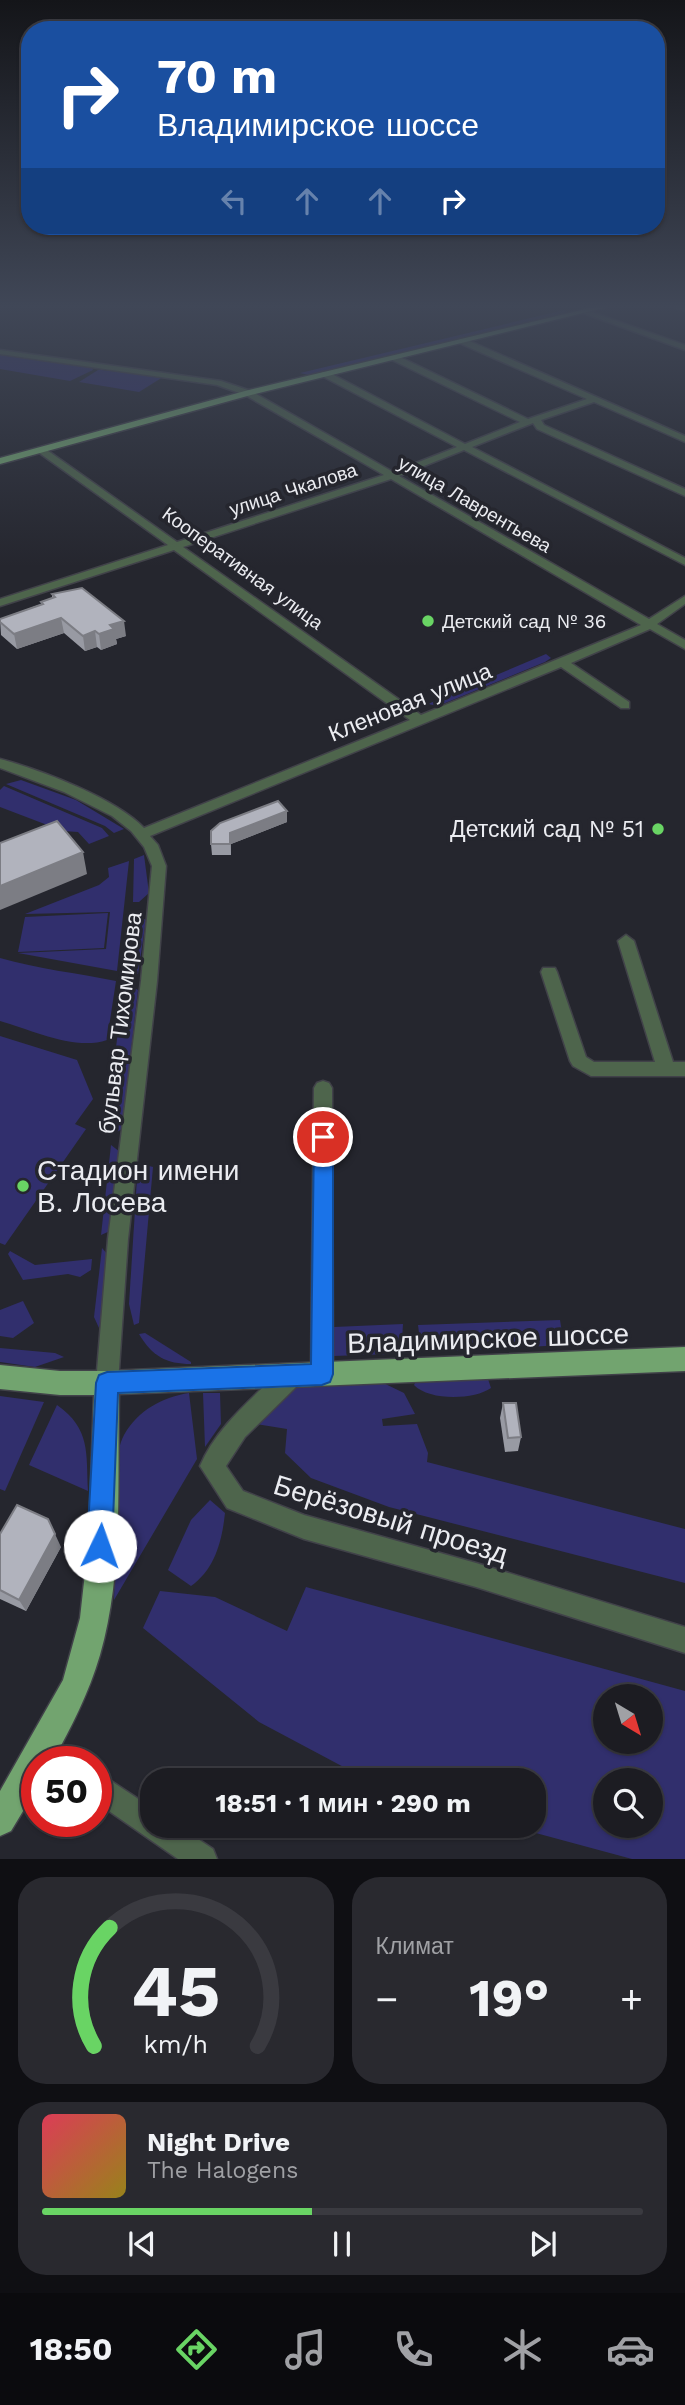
<!DOCTYPE html>
<html lang="ru">
<meta charset="utf-8">
<style>
:root{--surface:#1c1c22;--page:#29292f;--text:#f1f3f6;--muted:#a0a1a5;--line:#3a3a40;--accent:#69d464}
body{margin:0;font-family:"Work Sans",sans-serif;background:var(--page);color:var(--text);height:100vh;display:flex;flex-direction:column;font-size:26px;white-space:nowrap}
*{box-sizing:border-box;margin:0}
p{font-size:23px;color:var(--muted)}
.icon{flex:none;width:38px;height:38px;fill:none;stroke:currentColor;stroke-width:2;stroke-linecap:round;stroke-linejoin:round}
.map{position:relative;height:1859px;overflow:hidden}
.side{display:flex;flex-direction:column;gap:18px;padding:18px;background:#0f0f13;flex:1}
.side>*{flex:none}
.hud{position:absolute;left:21px;top:21px;width:644px;height:214px;border-radius:28px;box-shadow:0 2px 5px #0004,0 0 0 2px var(--line);background:#1a4fa0;color:#fff;overflow:hidden}
.needle{width:46px;rotate:142deg}
.buttons{position:absolute;left:593px;top:1684px;display:grid;gap:14px}
.buttons a{display:grid;place-items:center;width:70px;height:70px;border-radius:50%;background:var(--surface);box-shadow:0 2px 5px #0004,0 0 0 2px var(--line);font-size:35px}
.speed{position:absolute;left:21px;top:1746px;display:flex;gap:14px;font-size:35px;font-weight:700;text-align:center}
.speed>*{display:grid;place-content:center;width:91px;height:91px;border-radius:50%;background:var(--surface);box-shadow:0 2px 5px #0004,0 0 0 2px var(--line);line-height:1}
.speed .limit{border:10px solid #d22;background:#fff;color:#111}
.pin{position:absolute;display:grid;place-items:center;width:60px;height:60px;color:#fff;margin:-30px;border:4px solid #fff;border-radius:50%;box-shadow:0 2px 7px #0007}
.me{position:absolute;width:77px;margin:-38px;rotate:3deg;stroke-linejoin:round;filter:drop-shadow(0 0 5px #0008)}
.turn{display:flex;align-items:center;gap:24px;height:147px;padding:0 21px;font-size:32px}
.turn .icon{width:91px;height:91px;stroke-width:2.5}
.turn b{display:block;font-size:49px;line-height:60px}
.lanes{display:flex;align-items:center;height:66px;padding:0 21px;background:#0003;justify-content:center;gap:35px;direction:ltr}
.lanes .off{opacity:.35}
.big{font-size:52px;font-weight:700;line-height:1.1}
.side .widget{flex:1;display:flex;flex-direction:column;justify-content:center;gap:10px;min-width:0;padding:0 24px;border-radius:28px;background:var(--page)}
.side .dial{align-items:center;gap:0}
.dial svg{height:182px;overflow:visible;fill:none;stroke:var(--line);stroke-width:7;stroke-linecap:round;text-anchor:middle}
.dial text{fill:var(--text);stroke:none}
.song{display:flex;align-items:center;gap:21px}
.cover{width:84px;height:84px;border-radius:10px;background:linear-gradient(135deg,hsl(350 70% 55%),hsl(50 70% 35%))}
.played{height:7px;border-radius:4px;background:linear-gradient(90deg,var(--accent) 45%,var(--line) 45%)}
.keys{display:flex;justify-content:space-around;direction:ltr}
.heat{display:flex;justify-content:space-between;align-items:center;font-size:38px;direction:ltr}
.side .tiles{flex:1;display:grid;gap:18px;grid-template-columns:1fr 1fr}
.widget:last-child{grid-column:span 2}
.trip{position:absolute;left:140px;top:1768px;width:406px;height:70px;border-radius:28px;background:var(--surface);box-shadow:0 2px 5px #0004,0 0 0 2px var(--line);font-weight:700;line-height:70px;text-align:center}
.menu{display:flex;height:112px;justify-content:space-around;align-items:center;background:#0b0b0e;color:var(--muted)}
.menu .icon{width:49px;height:49px}
.menu .on{color:var(--accent)}
.menu b{font-size:32px;color:var(--text)}
.map>svg:first-child{display:block}
</style>
<div class="map">
<svg width="685" height="1859" viewBox="0 0 685 1859">
<rect width="100%" height="100%" fill="#25262e"/>
<g fill="#312f6d" fill-rule="evenodd">
<path d="M564 310 568 311 560 315 326 372 308 375 300 373Z"/>
<path d="M0 355 92 368 93 370 70 381 0 369Z"/>
<path d="M98 370H102L163 377 139 392 79 382Z"/>
<path d="M546 654 551 658 545 662 438 706 428 704Z"/>
<path d="M21 780 76 800 124 829 114 833 105 826 6 784Z"/>
<path d="M4 786 102 828 109 836 89 844 78 832 63 831 0 807V790Z"/>
<path d="M144 855 149 893 139 902H133L134 859Z"/>
<path d="M129 861 117 971 18 953 106 949 110 912 25 914 99 885 109 877 108 868Z"/>
<path d="M133 911H138L137 915 146 920 138 974 123 976Z"/>
<path d="M108 913 104 948 18 952 25 917Z"/>
<path d="M0 958C38 969 77 973 116 981L107 1040C75 1051 32 1030 0 1021Z"/>
<path d="M124 983 138 990 122 1129 112 1135 110 1096Z"/>
<path d="M0 1036 77 1060 93 1099 75 1124 86 1129 5 1245 0 1243Z"/>
<path d="M111 1145 120 1152 110 1231 101 1235Z"/>
<path d="M138 1163 153 1167 139 1323 134 1325 129 1304Z"/>
<path d="M102 1248 108 1255 104 1310 99 1328 94 1317Z"/>
<path d="M10 1251 35 1265 92 1259 91 1270 80 1277 68 1274 23 1280 8 1254Z"/>
<path d="M23 1301 34 1323 13 1338 0 1336V1310Z"/>
<path d="M560 1320 564 1345 432 1352 420 1341 418 1325Z"/>
<path d="M403 1324 402 1341 392 1354 333 1356 334 1327Z"/>
<path d="M145 1333 191 1362V1364C166 1364 152 1356 139 1334Z"/>
<path d="M0 1348 55 1353 64 1357 35 1367 0 1362Z"/>
<path d="M375 1379 404 1393 415 1414 382 1419 383 1426 417 1424 428 1453 427 1462 685 1529V1583L389 1507 311 1478 285 1453 287 1429 256 1424 299 1383Z"/>
<path d="M417 1379H488L491 1388C474 1400 429 1401 414 1385Z"/>
<path d="M189 1393 197 1459 114 1600C116 1562 108 1464 124 1435 138 1410 163 1397 189 1393Z"/>
<path d="M203 1393H220L221 1424 205 1447Z"/>
<path d="M0 1396 44 1402 5 1491 0 1489Z"/>
<path d="M57 1405C91 1429 86 1453 88 1491L29 1465Z"/>
<path d="M210 1500 225 1513C222 1541 215 1569 191 1586L168 1570 191 1520Z"/>
<path d="M306 1587 685 1691V1859H632L506 1825H534V1780H368L259 1722 143 1628 160 1591 215 1597 287 1631ZM606 1696H651V1741H606ZM606 1780H651V1825H606Z"/>
</g>
<g fill="none" stroke-linecap="round" stroke-linejoin="round">
<defs>
<g id="minor">
<path d="M674 307H685V311Z"/>
<path d="M583 309 685 345V350L583 313Z"/>
<path d="M459 339H465L685 436V442L594 402 541 420 544 425 685 489V496L537 429 533 423 472 447 685 558V565L464 450 399 476 649 619 685 596V604L657 624 685 640V649L650 629 571 663 629 702V708H621L561 667 150 836 158 845 166 866 157 981 128 1239 118 1383 115 1391 107 1394 99 1391 96 1383 108 1239 141 981 152 866 144 847 131 831 112 816 64 792 0 768V759C41 770 115 798 144 828L410 720 174 550 0 606V599L168 545 38 452V448H44L177 542 384 475 245 395 217 385 0 354V350L221 381 251 391 393 472 457 447 322 376V372H328L465 444 520 422 392 360V356H398L528 419 587 399 459 343ZM391 479 641 625 421 715 183 547Z"/>
<path d="M626 935 634 941 673 1062H685V1076H591L573 1066 570 1061 541 972 543 968H555L557 972 586 1057 594 1062H655L618 941Z"/>
<path d="M323 1081 329 1083 332 1088 333 1374 330 1381 322 1385 314 1381 311 1374 314 1088 317 1083Z"/>
<path d="M291 1365 299 1368 302 1376 299 1384 245 1437 226 1466 243 1491 304 1515 476 1563 685 1627V1653L476 1587 304 1539 227 1508 200 1466C217 1426 253 1398 283 1368Z"/>
<path d="M43 1734 74 1752 78 1762C58 1762 38 1768 29 1748L33 1738Z"/>
<path d="M96 1771 152 1808V1825H177L213 1849 217 1859H178L96 1802Z"/>
</g>
<g id="major">
<path d="M594 307H607L251 395 0 464V458L245 391Z"/>
<path d="M685 1347V1371L119 1394C117 1480 124 1572 100 1655 89 1693 71 1728 52 1762H37V1788L11 1831 0 1836V1791L63 1680 80 1618 89 1537 94 1395H60L0 1389V1365L60 1371H107Z"/>
</g>
</defs>
<use href="#minor" stroke="#414249" stroke-width="3"/>
<use href="#major" stroke="#414249" stroke-width="3"/>
<use href="#minor" fill="#4e654c" fill-rule="evenodd"/>
<use href="#major" fill="#72a46f" fill-rule="evenodd"/>
</g>
<g fill="#989aa3">
<path d="M52 594 126 636 116 639 117 644 101 650 97 647 85 651 64 633 17 649 1 635 0 619 41 604V602L52 598Z"/>
<path d="M287 811V822L231 844V855H212L211 844Z"/>
<path d="M503 1403 521 1437 518 1451 505 1452 500 1418Z"/>
<path d="M0 1534 61 1547 26 1611 0 1599Z"/>
</g>
<g fill="#7c7d84">
<path d="M61 618 64 633 17 649 14 634Z"/>
<path d="M124 621 126 636 116 639 117 644 101 650 99 634 110 625Z"/>
<path d="M95 631 97 647 85 651 83 636Z"/>
<path d="M287 811V822L231 844V855L230 833Z"/>
<path d="M83 852 87 874 0 910V886Z"/>
<path d="M55 1534 61 1547 26 1611 19 1600Z"/>
</g>
<g fill="#b1b3bd" stroke="#7c7d84" stroke-width="2">
<path d="M82 588 124 621 110 625 114 629 99 634 95 631 83 636 61 618 14 634 0 622V619L43 604 41 602 55 597 52 594Z"/>
<path d="M278 801 287 811 230 833V844H211V831L220 823Z"/>
<path d="M57 821 83 852 0 886V843Z"/>
<path d="M503 1403H516L521 1437 508 1438Z"/>
<path d="M17 1505 48 1519 55 1534 19 1600 0 1590V1534Z"/>
</g>
<linearGradient id="sky" x2="0" y2="1"><stop stop-color="#141519"/><stop offset="0.54" stop-color="#404757"/><stop offset="1" stop-color="#404757" stop-opacity="0"/></linearGradient>
<rect width="685" height="567" fill="url(#sky)"/>
<path fill="#1a73e8" stroke="#114b97" stroke-width="2" d="M323 1129 330 1132 333 1137V1374L330 1382 322 1385 118 1393 112 1546 108 1554 100 1558 91 1554 87 1546 96 1383 99 1375 107 1372 311 1364 314 1137 317 1132Z"/>
<g fill="#69d464" stroke="#25262e" stroke-width="2.5">
<circle cx="428" cy="621" r="7"/>
<circle cx="658" cy="829" r="7"/>
<circle cx="23" cy="1186" r="7"/>
</g>
<g text-anchor="middle" stroke-width="7" stroke-linejoin="round" paint-order="stroke">
<g font-size="19" fill="#ebecf1" stroke="#25262e">
<text transform="translate(293 489) rotate(-18)" y="7">улица Чкалова</text>
<text transform="translate(475 504) rotate(30)" y="7">улица Лаврентьева</text>
<text transform="translate(243 568) rotate(36)" y="7">Кооперативная улица</text>
</g>
<g font-size="19" fill="#ebecf1" stroke="#25262e" text-anchor="start">
<text x="442" y="628">Детский сад № 36</text>
</g>
<g font-size="23" fill="#ebecf1" stroke="#25262e">
<text transform="translate(410 702) rotate(-22)" y="8">Кленовая улица</text>
<text transform="translate(120 1023) rotate(-83)" y="8">бульвар Тихомирова</text>
</g>
<g font-size="23" fill="#ebecf1" stroke="#25262e" text-anchor="end">
<text x="644" y="837">Детский сад № 51</text>
</g>
<g font-size="28" fill="#ebecf1" stroke="#25262e" text-anchor="start">
<text x="37" y="1180">Стадион имени<tspan x="37" dy="32">В. Лосева</tspan></text>
</g>
<g font-size="28" fill="#ebecf1" stroke="#25262e">
<text transform="translate(488 1338) rotate(-2)" y="10">Владимирское шоссе</text>
<text transform="translate(391 1519) rotate(17)" y="10">Берёзовый проезд</text>
</g>
</g>
</svg>
<div class="buttons">
<a><svg class="needle" viewBox="-14 -14 28 28"><path d="M0-13l5 13h-10z" fill="#e53935"/><path d="M0 13l5-13h-10z" fill="#a0a1a5"/></svg></a>
<a><svg class="icon" aria-label="search" viewBox="0 0 24 24"><circle cx="10" cy="10" r="6"/><path d="M15 15l6 6"/></svg></a>
</div>
<div class="speed"><div class="limit">50</div></div>
<div class="pin" style="left:323px;top:1137px;background:#d93025"><svg class="icon" aria-label="arrive" viewBox="0 0 24 24"><path d="M6 21V4h12l-3 4 3 4H6"/></svg></div>
<svg class="me" style="left:100px;top:1546px" viewBox="-20 -20 40 40"><circle r="19" fill="#fff"/><path d="M0-13L10 11 0 6-10 11z" fill="#1a73e8"/></svg>
<div class="trip">18:51 · 1 мин · 290 m</div>
<div class="hud">
<div class="turn"><svg class="icon" aria-label="right" viewBox="0 0 24 24"><path d="M7 20v-9h11M14 6l5 5-5 5"/></svg><div><b>70 m</b>Владимирское шоссе</div></div>
<div class="lanes"><svg class="icon off" aria-label="left" viewBox="0 0 24 24"><path d="M17 20v-9H6M10 6l-5 5 5 5"/></svg><svg class="icon off" aria-label="ahead" viewBox="0 0 24 24"><path d="M12 20V5M6 11l6-6 6 6"/></svg><svg class="icon off" aria-label="ahead" viewBox="0 0 24 24"><path d="M12 20V5M6 11l6-6 6 6"/></svg><svg class="icon" aria-label="right" viewBox="0 0 24 24"><path d="M7 20v-9h11M14 6l5 5-5 5"/></svg></div>
</div>
</div>
<section class="side">
<div class="tiles">
<div class="widget dial"><svg viewBox="0 0 100 80">
<path d="M14 69A42 42 0 1 1 86 69"/>
<path d="M14 69A42 42 0 0 1 21 17" stroke="#69d464"/>
<text x="50" y="56" font-size="32" font-weight="700">45</text>
<text x="50" y="72" font-size="11">km/h</text>
</svg></div>
<div class="widget"><p>Климат</p>
<div class="heat"><a>−</a><b class="big">19°</b><a>+</a></div>
</div>
<div class="widget">
<div class="song"><i class="cover"></i><div><b>Night Drive</b><p>The Halogens</p></div></div>
<div class="played"></div>
<div class="keys"><svg class="icon" aria-label="previous" viewBox="0 0 24 24"><path d="M18 5L8 12l10 7zM5 5v14"/></svg><svg class="icon" aria-label="pause" viewBox="0 0 24 24"><path d="M8 5v14M16 5v14"/></svg><svg class="icon" aria-label="next" viewBox="0 0 24 24"><path d="M6 5l10 7-10 7zM19 5v14"/></svg></div>
</div>
</div>
</section>
<nav class="menu">
<b>18:50</b>
<svg class="icon on" aria-label="directions" viewBox="0 0 24 24"><path d="M12 3l9 9-9 9-9-9zM9 14v-3h6M13 9l2 2-2 2"/></svg>
<svg class="icon" aria-label="music" viewBox="0 0 24 24"><path d="M9 18V5l10-2v13"/><circle cx="6" cy="18" r="3"/><circle cx="16" cy="16" r="3"/></svg>
<svg class="icon" aria-label="phone" viewBox="0 0 24 24"><path d="M5 4h4l2 5-3 2q2 4 5 5l2-3 5 2v4C11 20 4 13 5 4z"/></svg>
<svg class="icon" aria-label="climate" viewBox="0 0 24 24"><path d="M12 3v18M4 7l16 10M4 17L20 7"/></svg>
<svg class="icon" aria-label="car" viewBox="0 0 24 24"><path d="M5 17H2v-5l4-1 3-4h7l3 4 3 1v5h-3M9 17h6M6 11h13"/><circle cx="7" cy="17" r="2"/><circle cx="17" cy="17" r="2"/></svg>
</nav>
